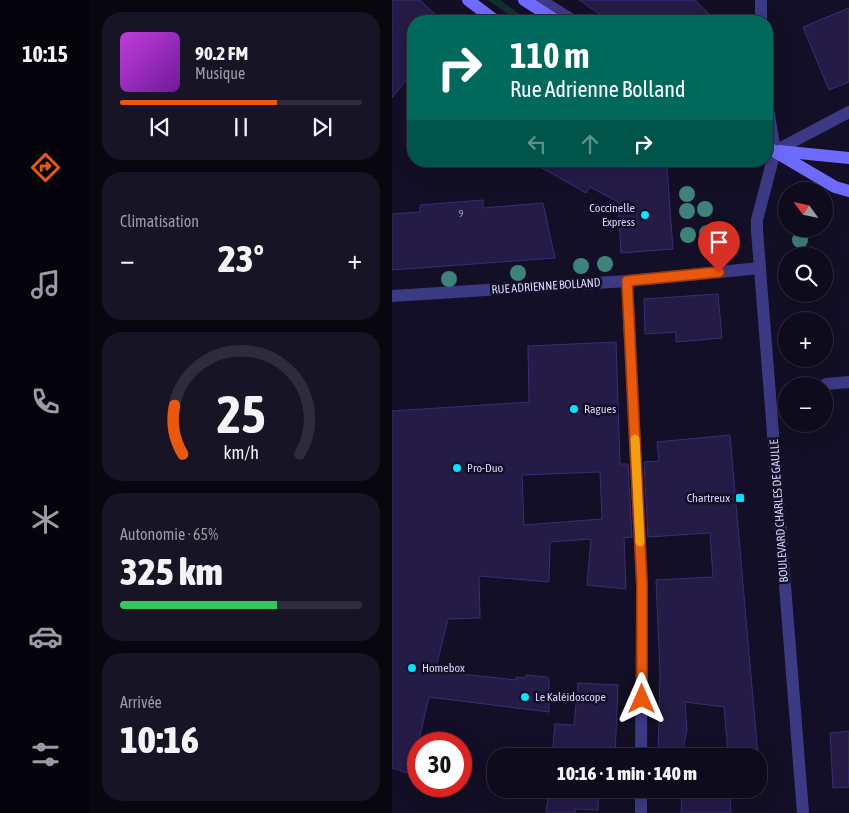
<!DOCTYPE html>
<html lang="fr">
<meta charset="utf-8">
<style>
:root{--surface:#0e0b1c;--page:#171425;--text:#f1f3f6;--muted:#9b9ba3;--line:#2e2b3b;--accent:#ea580c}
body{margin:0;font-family:"Asap Condensed",sans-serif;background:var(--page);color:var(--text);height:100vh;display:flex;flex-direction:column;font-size:19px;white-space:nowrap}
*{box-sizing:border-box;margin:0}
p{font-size:16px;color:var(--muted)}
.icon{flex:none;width:28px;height:28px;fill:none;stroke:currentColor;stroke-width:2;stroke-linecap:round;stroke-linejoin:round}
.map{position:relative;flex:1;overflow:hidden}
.side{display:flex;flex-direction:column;gap:12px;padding:12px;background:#08060f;width:302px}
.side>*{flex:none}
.banner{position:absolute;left:15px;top:15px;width:366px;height:152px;border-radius:20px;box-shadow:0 5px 20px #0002,0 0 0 1px var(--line);background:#00695c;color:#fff;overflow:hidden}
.needle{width:32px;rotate:303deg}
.controls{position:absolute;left:386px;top:182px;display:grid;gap:10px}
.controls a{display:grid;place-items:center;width:55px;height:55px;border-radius:50%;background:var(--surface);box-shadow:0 5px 20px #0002,0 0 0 1px var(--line);font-size:25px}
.speed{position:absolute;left:15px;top:732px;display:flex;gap:10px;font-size:25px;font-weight:700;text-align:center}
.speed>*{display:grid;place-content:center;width:65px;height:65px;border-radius:50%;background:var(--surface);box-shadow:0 5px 20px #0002,0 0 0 1px var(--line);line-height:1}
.speed .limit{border:8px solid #d22;background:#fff;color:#111}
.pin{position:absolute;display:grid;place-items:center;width:42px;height:42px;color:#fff;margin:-51px -21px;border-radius:50% 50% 50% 0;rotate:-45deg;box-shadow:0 0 5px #0007}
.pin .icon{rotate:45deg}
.me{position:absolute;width:55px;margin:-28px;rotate:0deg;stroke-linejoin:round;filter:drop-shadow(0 0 4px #0008)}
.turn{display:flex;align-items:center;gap:18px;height:105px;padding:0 20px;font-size:22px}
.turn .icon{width:65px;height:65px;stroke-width:2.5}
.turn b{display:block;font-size:35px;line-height:42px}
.lanes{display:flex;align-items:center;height:48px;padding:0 20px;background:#0003;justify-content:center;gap:25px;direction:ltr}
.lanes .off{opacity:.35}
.big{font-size:38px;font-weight:800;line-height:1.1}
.side .widget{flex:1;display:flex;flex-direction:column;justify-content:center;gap:8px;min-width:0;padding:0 18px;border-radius:20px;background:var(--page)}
.side .dial{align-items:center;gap:0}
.dial svg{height:130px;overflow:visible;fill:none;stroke:var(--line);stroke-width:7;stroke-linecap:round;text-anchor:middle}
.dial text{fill:var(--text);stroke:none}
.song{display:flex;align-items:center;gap:15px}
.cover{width:60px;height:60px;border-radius:8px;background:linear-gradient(135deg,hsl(290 70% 55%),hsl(280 70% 35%))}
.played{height:5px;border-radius:2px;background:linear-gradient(90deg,var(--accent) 65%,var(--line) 65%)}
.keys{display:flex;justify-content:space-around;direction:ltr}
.heat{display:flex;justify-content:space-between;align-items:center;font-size:28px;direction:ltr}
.charge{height:8px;border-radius:4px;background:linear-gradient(90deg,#34c759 65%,var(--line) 0)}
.trip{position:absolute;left:95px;top:748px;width:280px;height:50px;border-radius:20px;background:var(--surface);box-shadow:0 5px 20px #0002,0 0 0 1px var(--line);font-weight:800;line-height:50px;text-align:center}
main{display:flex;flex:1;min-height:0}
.dock{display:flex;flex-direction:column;width:90px;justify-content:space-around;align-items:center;background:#06040b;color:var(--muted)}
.dock .icon{width:35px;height:35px}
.dock .selected{color:var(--accent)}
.dock b{font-size:22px;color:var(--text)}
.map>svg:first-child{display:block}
</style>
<main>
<nav class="dock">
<b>10:15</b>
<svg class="icon selected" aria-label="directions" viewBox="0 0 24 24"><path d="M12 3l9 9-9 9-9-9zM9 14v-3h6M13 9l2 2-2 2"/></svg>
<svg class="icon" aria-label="music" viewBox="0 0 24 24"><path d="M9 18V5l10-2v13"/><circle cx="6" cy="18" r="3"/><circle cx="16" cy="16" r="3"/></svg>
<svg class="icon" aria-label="phone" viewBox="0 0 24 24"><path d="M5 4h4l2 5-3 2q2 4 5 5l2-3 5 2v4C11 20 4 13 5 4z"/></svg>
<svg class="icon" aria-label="climate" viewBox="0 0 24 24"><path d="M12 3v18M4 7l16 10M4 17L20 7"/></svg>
<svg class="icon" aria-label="car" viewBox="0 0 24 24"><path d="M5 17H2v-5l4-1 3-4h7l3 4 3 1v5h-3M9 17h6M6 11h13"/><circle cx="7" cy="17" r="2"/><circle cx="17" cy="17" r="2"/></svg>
<svg class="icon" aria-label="filters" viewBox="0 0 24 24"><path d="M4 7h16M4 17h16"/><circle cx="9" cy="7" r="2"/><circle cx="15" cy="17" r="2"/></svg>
</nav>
<section class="side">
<div class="widget">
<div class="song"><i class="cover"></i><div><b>90.2 FM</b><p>Musique</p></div></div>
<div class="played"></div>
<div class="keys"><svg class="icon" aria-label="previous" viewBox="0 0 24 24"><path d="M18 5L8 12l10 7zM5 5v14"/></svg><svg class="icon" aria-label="pause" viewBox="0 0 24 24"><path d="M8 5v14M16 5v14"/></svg><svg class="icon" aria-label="next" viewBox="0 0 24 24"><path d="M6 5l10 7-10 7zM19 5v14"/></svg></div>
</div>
<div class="widget"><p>Climatisation</p>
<div class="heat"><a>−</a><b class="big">23°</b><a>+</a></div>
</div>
<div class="widget dial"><svg viewBox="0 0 100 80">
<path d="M14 69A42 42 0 1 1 86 69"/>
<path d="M14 69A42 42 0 0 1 9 39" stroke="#ea580c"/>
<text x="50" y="56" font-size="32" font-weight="700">25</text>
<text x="50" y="72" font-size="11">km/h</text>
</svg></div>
<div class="widget"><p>Autonomie · 65%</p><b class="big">325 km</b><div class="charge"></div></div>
<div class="widget"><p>Arrivée</p><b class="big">10:16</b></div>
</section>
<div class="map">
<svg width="457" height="813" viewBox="0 0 457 813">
<rect width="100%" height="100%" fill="#130f26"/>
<path fill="#12302f" d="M96 0H108L137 21H126Z"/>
<g fill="#241b47" stroke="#3b2d73" fill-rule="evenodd">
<path d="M0 0H28L50 21H21V71L0 98Z"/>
<path d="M187 0H303L324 21H218Z"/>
<path d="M457 8V82L437 90 411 27Z"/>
<path d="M138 161H262L275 168 281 249 229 253 226 202 198 187 194 193Z"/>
<path d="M91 200V208L151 203 163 258 0 270V214L28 212V205Z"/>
<path d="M326 294 330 338 284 342V332L253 334 252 299Z"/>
<path d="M224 342 228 464H236L240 537 232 538 234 589 195 585 199 539 158 542 157 582 87 576 88 618 56 619 43 671 124 680V677L134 678V675L155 677 157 680V712L37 697 19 774 0 768V411L137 402 136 346ZM208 472 210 519 132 525 130 475Z"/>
<path d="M338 435 366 756H266L268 673 264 580 321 577 318 533 256 537 252 462 267 461 265 442ZM293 702 332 707 336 753 291 750 295 729Z"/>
<path d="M186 683 226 685 223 756H160L163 724 182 725Z"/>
<path d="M457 731V787L441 788 438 733Z"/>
<path d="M366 759 369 793 338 790 339 813H289L290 789H366Z"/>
<path d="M157 789H207L206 810 183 809V813H154Z"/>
</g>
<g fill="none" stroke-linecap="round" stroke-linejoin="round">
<g stroke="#3d3a85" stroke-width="12">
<path d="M148 0 182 21"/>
<path d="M434 384 457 382"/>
</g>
<g stroke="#3d3a85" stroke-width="12">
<path d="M383 151 457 112"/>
<path d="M235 281 250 585 249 756"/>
<path d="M0 296 235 281 368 268"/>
<path d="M249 813V789"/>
</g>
<g stroke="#3d3a85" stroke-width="12">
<path d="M369 0V21"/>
<path d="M375 103 383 151 365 220V231L411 813"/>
</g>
<g stroke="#6f6bff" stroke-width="12">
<path d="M76 0 104 21"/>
<path d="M132 0 165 21"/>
<path d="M375 147 443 187 457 191"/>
<path d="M387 151 457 158"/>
</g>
</g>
<g fill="#3d827b">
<circle cx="295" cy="194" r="8"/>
<circle cx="313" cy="209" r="8"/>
<circle cx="295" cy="211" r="8"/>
<circle cx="315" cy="233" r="8"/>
<circle cx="296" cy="235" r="8"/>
<circle cx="408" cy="240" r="8"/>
<circle cx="213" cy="264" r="8"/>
<circle cx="189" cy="266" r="8"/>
<circle cx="126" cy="273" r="8"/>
<circle cx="57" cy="279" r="8"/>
</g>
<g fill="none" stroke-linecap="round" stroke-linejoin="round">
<defs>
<path id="route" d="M250 699V585L235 281 327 272"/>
</defs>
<use href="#route" stroke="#983908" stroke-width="12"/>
<use href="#route" stroke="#ea580c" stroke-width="9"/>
<path stroke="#f59e0b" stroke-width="9" d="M243 439 248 542"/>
</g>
<g fill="#00e5ff" stroke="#130f26" stroke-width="2">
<circle cx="253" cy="215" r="5"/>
<circle cx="182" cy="409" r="5"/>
<circle cx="65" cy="468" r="5"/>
<rect x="343" y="493" width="10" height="10" rx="2.5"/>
<circle cx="20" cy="668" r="5"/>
<circle cx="133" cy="697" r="5"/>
</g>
<g text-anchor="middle" stroke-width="5" stroke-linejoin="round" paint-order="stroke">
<g font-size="10" fill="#aca6d1">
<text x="69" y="217">9</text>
</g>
<g font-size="12" fill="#d9d4ff" stroke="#130f26" text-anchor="start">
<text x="243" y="212" text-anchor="end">Coccinelle<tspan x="243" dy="14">Express</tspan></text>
<text x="192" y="413">Ragues</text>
<text x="75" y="472">Pro-Duo</text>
<text x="338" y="502" text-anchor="end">Chartreux</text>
<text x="30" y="672">Homebox</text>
<text x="143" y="701">Le Kaléidoscope</text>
</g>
<g font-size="12" fill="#d9d4ff" stroke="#130f26">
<text transform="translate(154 286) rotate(-4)" y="4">RUE ADRIENNE BOLLAND</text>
<text transform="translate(387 511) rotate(-94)" y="4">BOULEVARD CHARLES DE GAULLE</text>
</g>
</g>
</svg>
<div class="controls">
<a><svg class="needle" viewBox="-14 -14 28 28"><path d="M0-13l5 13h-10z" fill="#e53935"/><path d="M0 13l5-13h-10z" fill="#9b9ba3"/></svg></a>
<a><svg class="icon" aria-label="search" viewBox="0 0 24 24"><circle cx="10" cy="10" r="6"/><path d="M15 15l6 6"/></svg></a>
<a>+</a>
<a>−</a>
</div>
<div class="speed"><div class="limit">30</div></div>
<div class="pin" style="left:327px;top:272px;background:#d93025"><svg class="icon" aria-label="arrive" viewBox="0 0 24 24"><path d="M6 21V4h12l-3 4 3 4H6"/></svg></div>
<svg class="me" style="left:250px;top:699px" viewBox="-20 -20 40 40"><path d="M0-17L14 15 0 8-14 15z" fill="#ea580c" stroke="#fff" stroke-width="4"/></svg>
<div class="trip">10:16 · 1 min · 140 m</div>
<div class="banner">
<div class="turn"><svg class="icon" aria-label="right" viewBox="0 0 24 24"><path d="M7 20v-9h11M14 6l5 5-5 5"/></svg><div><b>110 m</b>Rue Adrienne Bolland</div></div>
<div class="lanes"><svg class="icon off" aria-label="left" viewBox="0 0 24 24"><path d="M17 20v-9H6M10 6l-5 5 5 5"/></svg><svg class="icon off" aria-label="ahead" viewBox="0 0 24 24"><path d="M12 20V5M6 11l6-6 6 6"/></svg><svg class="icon" aria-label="right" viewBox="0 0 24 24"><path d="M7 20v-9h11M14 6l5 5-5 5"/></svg></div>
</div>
</div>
</main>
